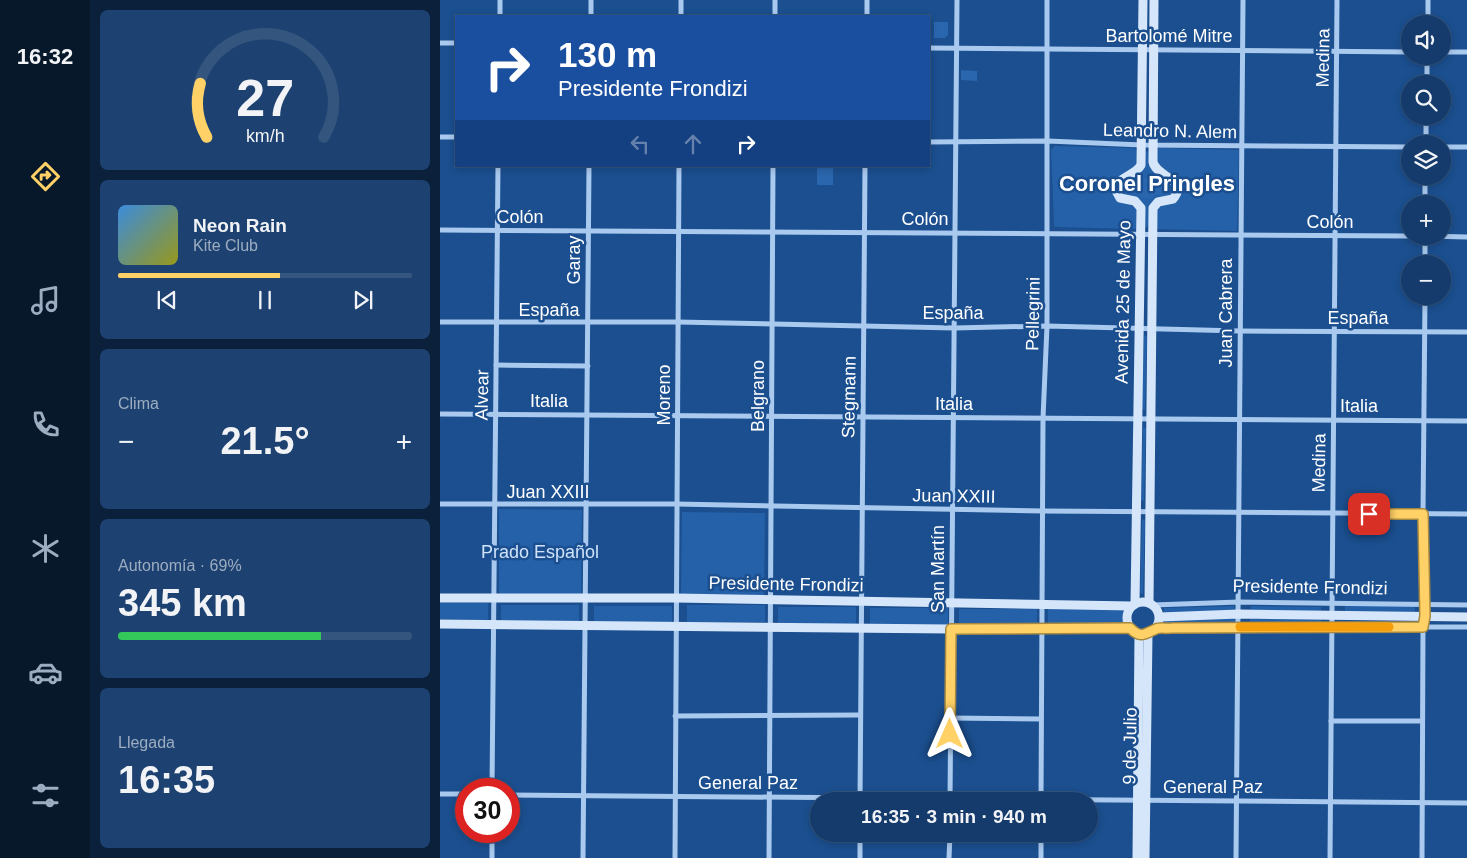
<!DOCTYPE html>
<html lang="es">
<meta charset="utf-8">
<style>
:root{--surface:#143b6b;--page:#1d4271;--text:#f1f3f6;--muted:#9dadc1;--line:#33557e;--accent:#ffd166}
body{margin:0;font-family:Arial,sans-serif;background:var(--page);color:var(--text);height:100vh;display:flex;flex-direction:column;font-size:19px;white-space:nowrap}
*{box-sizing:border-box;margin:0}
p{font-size:16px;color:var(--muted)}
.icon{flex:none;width:28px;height:28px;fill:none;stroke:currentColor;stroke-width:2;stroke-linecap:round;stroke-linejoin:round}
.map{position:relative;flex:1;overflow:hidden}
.side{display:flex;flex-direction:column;gap:10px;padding:10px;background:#0b203b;width:350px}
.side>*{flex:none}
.banner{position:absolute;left:15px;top:15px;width:475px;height:152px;border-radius:0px;box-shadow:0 2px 8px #0003,0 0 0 1px var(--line);background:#1a4fa0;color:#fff;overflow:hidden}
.tools{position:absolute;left:961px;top:15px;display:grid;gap:10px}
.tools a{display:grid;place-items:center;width:50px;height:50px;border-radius:50%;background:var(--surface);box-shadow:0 2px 8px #0003,0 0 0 1px var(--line);font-size:25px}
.speed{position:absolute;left:15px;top:778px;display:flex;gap:10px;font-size:25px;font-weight:700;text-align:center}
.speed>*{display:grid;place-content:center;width:65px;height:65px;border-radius:50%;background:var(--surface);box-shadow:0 2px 8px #0003,0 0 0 1px var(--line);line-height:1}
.speed .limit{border:8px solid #d22;background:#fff;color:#111}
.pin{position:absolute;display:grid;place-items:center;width:42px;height:42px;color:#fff;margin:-21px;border-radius:10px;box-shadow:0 2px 8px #0006}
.me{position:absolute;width:55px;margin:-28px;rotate:0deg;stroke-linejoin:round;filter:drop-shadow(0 0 4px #0008)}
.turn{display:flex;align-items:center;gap:18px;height:105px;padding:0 20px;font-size:22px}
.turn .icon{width:65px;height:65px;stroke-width:2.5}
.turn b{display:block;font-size:35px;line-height:42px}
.lanes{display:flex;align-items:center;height:48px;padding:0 20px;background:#0003;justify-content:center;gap:25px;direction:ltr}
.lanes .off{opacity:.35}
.big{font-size:38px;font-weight:600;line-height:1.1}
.side .widget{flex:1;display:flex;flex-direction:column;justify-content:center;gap:8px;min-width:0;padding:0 18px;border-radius:8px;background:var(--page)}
.side .dial{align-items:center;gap:0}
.dial svg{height:130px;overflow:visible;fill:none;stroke:var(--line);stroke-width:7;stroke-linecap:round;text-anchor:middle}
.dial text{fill:var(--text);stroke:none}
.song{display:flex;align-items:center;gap:15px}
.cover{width:60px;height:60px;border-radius:8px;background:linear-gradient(135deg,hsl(210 70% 55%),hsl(60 70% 35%))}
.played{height:5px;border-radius:2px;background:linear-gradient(90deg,var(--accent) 55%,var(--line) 55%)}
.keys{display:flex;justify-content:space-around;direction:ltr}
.heat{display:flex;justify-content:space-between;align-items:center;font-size:28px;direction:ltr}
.charge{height:8px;border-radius:4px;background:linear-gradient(90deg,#34c759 69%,var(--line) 0)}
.trip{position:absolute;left:370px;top:792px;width:288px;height:50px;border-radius:25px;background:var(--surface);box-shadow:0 2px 8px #0003,0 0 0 1px var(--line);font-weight:600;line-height:50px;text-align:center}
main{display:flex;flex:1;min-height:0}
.tab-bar{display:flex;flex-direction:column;width:90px;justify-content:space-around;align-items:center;background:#08182b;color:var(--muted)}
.tab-bar .icon{width:35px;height:35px}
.tab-bar .on{color:var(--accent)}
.tab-bar b{font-size:22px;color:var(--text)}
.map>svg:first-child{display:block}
</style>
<main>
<nav class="tab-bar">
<b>16:32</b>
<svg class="icon on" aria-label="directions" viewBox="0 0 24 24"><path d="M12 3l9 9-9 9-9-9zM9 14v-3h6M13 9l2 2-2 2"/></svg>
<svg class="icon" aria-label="music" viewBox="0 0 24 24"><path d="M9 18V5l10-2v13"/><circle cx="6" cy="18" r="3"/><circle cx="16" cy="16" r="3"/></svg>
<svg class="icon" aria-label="phone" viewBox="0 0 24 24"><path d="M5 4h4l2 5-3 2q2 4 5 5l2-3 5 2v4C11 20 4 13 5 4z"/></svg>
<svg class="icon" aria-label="climate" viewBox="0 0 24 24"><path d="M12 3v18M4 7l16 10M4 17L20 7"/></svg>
<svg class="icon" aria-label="car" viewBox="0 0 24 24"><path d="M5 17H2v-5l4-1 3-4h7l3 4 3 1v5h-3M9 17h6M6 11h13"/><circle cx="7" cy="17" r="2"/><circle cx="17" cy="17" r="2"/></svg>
<svg class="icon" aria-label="filters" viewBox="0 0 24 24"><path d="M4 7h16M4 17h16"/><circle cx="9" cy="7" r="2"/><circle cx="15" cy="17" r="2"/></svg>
</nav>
<section class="side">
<div class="widget dial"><svg viewBox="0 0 100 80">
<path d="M14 69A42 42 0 1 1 86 69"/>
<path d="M14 69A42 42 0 0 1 10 36" stroke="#ffd166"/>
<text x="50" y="56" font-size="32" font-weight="700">27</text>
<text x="50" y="72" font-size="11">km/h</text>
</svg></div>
<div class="widget">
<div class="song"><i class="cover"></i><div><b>Neon Rain</b><p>Kite Club</p></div></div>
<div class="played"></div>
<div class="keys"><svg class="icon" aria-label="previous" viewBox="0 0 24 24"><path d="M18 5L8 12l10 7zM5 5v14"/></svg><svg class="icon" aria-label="pause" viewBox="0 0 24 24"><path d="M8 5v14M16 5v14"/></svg><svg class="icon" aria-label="next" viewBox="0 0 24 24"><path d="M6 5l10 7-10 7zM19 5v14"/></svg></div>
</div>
<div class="widget"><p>Clima</p>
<div class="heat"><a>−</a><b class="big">21.5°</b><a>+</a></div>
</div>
<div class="widget"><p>Autonomía · 69%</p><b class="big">345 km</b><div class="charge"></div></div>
<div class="widget"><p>Llegada</p><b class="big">16:35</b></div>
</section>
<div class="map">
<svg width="1027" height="858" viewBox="0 0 1027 858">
<rect width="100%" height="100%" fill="#1b4f8f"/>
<g fill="#2461a8">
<path d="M615 146 694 148 697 151 699 164 673 189 697 205 696 229 616 227 614 226 611 150Z"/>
<path d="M720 148 799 150 797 231 716 229 717 206 740 195 717 168V149Z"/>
<path d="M708 151 734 184V195L718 200 707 228 705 227 704 210 684 198 678 189 689 178 705 152Z"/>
<path d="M704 335 707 337 705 410 702 409Z"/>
<path d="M703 427 706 428 704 501 701 500Z"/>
<path d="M59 509 142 510 141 595 59 594Z"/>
<path d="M242 512 325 513 324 595 241 594Z"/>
<path d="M702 519 705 521 703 594 700 593Z"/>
<path d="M0 603H48V620L0 619Z"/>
<rect x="61" y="605" width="78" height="17"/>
<rect x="247" y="605" width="78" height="17"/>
<rect x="154" y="606" width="78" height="16"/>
<path d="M794 606 795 611 724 614V608Z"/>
<path d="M811 606 881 607V612H811Z"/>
<path d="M905 606H975V612L905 611Z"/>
<rect x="338" y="607" width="78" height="17"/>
<path d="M430 608H508V625L430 624Z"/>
<rect x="519" y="609" width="78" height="17"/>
<rect x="608" y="609" width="77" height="17"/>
<path d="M795 618V623L725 626 724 620Z"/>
<path d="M810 618 881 619V624H810Z"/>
</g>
<g fill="#2a66ad">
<path d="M494 22H508V35L505 38H494Z"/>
<path d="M521 70 537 71V81L521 80Z"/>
<path d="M377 166 393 168V185H377Z"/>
<path d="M700 177 715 178V184H727L728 194 714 195 712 199 701 198 699 195 687 193V184H700Z"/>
</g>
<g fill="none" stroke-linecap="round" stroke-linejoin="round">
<g stroke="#a9c9ee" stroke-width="5">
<path d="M60 16V0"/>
<path d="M151 16V0"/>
<path d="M241 16V0"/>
<path d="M335 16V0"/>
<path d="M427 16V0"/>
<path d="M988 24V0"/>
<path d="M0 43H16"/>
<path d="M489 48 970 52"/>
<path d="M1002 52H1027"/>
<path d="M987 84V56"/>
<path d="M0 137H16"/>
<path d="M489 142 608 141 702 145 970 147"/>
<path d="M986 144V116"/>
<path d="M1002 147H1027"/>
<path d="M985 204V176"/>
<path d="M0 230 970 236"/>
<path d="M986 236 1027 237"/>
<path d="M985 264V236"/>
<path d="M0 322H238L514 328 607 326 800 331 1027 332"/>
<path d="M56 365 148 366"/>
<path d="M0 414 1027 421"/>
<path d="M0 504H236L603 511 1027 514"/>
<path d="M713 605 799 602 1027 605"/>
<path d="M716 629 799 627H1027"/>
<path d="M235 716 420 715"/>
<path d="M510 718 601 719"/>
<path d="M891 721H982"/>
<path d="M52 789 58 166"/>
<path d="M0 794H26"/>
<path d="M69 795 1027 803"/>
<path d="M420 801 425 166"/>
<path d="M510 801 517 0"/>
<path d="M601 801 603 418 607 326V0"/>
<path d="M601 834V858"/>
<path d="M52 858V831"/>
<path d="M143 858 149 166"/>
<path d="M235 858 239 166"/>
<path d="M329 858 333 166"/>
<path d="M420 858V834"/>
<path d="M509 858 510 834"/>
<path d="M796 858 803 0"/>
<path d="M890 858 897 0"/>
<path d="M982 858 983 627 985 616 983 514 985 296"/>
</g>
<g stroke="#d6e6fa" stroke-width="9">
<path d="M0 598H236L692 606"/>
<circle cx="703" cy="618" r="16"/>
<path d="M709 603 713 208 718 202 733 199C750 180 716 177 713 162L714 0"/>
<path d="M695 604 701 208 695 201 680 198 675 189C679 176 695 176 701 165L703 0"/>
<path d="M720 617 799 614 1027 617"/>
<path d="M0 624 511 629 690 628"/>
<path d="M697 858 699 634"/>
<path d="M705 858 708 634"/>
</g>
</g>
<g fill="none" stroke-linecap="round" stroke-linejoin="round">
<defs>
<path id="route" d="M510 734 511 629 690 628C701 639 704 634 716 629 720 627 728 629 732 628L983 627 985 616 983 514H929"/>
</defs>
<use href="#route" stroke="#a68842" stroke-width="12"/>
<use href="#route" stroke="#ffd166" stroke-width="9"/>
<path stroke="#f59e0b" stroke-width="9" d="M800 627H949"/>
</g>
<g text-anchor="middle" stroke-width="5" stroke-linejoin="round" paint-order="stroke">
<g font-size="18" fill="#fff" stroke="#1b4f8f">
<text x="729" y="42">Bartolomé Mitre</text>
<text transform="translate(883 58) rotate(-89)" y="6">Medina</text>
<text transform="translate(730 131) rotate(1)" y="6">Leandro N. Alem</text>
<text x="80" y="223">Colón</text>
<text x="485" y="225">Colón</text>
<text x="890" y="228">Colón</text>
<text transform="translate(134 260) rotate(-90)" y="6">Garay</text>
<text transform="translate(683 302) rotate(-89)" y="6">Avenida 25 de Mayo</text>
<text x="109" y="316">España</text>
<text x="513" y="319">España</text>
<text transform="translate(786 313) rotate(-90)" y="6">Juan Cabrera</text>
<text transform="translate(593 314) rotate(-89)" y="6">Pellegrini</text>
<text x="918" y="324">España</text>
<text transform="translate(42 395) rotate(-89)" y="6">Alvear</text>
<text transform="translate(224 395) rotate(-90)" y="6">Moreno</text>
<text transform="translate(318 396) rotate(-90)" y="6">Belgrano</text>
<text transform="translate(409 397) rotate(-89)" y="6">Stegmann</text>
<text x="109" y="407">Italia</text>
<text x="514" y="410">Italia</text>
<text x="919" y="412">Italia</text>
<text transform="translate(879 463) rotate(-89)" y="6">Medina</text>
<text x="108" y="498">Juan XXIII</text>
<text transform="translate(514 496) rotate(1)" y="6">Juan XXIII</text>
<text transform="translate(498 569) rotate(-90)" y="6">San Martín</text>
<text transform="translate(346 584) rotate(1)" y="6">Presidente Frondizi</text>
<text transform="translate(870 587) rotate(1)" y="6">Presidente Frondizi</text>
<text transform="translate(690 746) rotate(-89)" y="6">9 de Julio</text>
<text x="308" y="789">General Paz</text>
<text x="773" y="793">General Paz</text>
</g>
<g font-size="18" fill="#cfe3fa" stroke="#1b4f8f">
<text x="100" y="558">Prado Español</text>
</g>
<g font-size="22" font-weight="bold" fill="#fff" stroke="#1b4f8f">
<text x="707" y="191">Coronel Pringles</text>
</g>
</g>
</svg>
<div class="tools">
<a><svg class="icon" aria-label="sound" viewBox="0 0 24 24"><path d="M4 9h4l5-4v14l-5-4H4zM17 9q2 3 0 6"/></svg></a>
<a><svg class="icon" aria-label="search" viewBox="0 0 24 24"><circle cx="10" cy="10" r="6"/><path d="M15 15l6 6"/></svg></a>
<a><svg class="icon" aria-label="layers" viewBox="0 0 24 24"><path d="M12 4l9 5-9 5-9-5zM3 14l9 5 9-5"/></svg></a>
<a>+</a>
<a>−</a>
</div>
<div class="speed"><div class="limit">30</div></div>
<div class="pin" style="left:929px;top:514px;background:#d93025"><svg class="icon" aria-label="arrive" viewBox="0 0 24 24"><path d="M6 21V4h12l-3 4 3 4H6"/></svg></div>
<svg class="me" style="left:510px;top:734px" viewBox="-20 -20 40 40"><path d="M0-17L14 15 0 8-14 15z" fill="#ffd166" stroke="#fff" stroke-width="4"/></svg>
<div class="trip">16:35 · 3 min · 940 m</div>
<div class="banner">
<div class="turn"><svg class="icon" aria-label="right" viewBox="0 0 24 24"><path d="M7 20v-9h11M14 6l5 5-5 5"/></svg><div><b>130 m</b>Presidente Frondizi</div></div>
<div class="lanes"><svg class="icon off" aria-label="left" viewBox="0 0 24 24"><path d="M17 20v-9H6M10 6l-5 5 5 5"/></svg><svg class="icon off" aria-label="ahead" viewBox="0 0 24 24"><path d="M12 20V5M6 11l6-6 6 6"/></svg><svg class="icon" aria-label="right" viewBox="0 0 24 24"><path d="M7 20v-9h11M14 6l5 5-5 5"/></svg></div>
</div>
</div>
</main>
